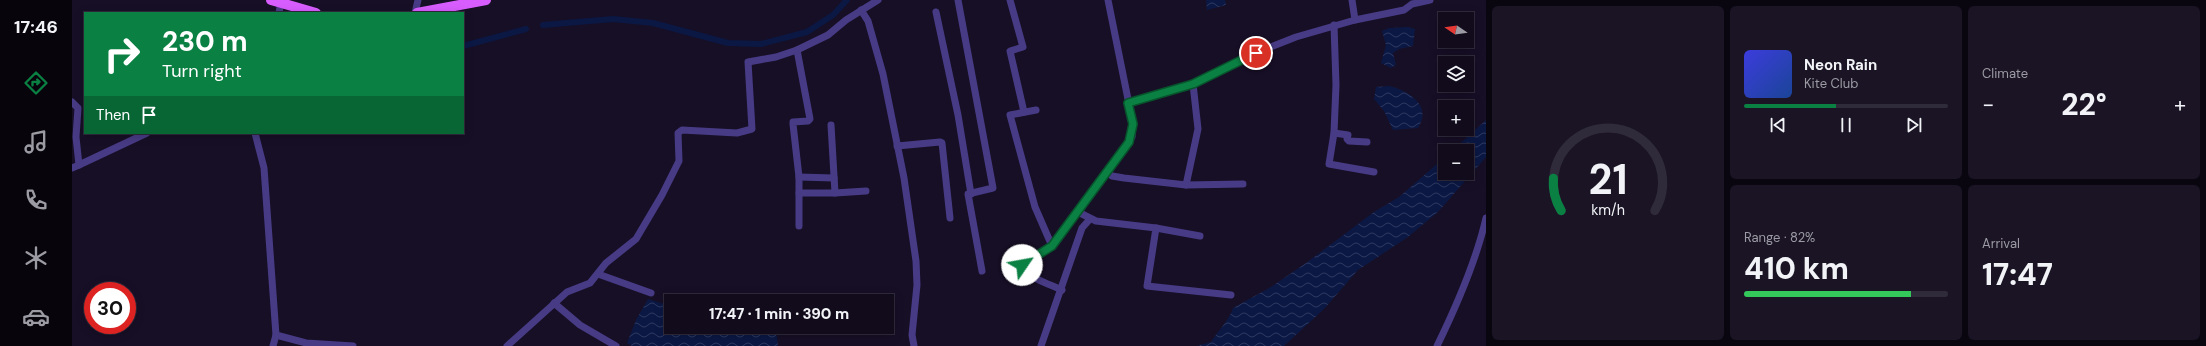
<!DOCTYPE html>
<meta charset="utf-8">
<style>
:root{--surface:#110b1c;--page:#1a1425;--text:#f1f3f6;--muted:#9c9ba3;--line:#302b3b;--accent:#0b8043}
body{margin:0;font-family:"DM Sans",sans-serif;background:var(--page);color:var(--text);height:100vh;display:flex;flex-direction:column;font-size:15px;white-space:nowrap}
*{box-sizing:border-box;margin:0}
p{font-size:13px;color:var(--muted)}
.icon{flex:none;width:22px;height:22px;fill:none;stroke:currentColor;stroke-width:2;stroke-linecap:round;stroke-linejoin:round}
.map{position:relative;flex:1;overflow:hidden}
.details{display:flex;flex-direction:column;gap:6px;padding:6px;background:#09060f;width:720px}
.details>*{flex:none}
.top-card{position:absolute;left:12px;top:12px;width:380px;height:122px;border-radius:0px;box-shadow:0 2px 10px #0003,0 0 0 1px var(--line);background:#0b8043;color:#fff;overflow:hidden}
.needle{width:26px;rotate:283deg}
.buttons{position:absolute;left:1366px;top:12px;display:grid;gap:8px}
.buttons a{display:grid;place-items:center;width:36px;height:36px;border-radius:0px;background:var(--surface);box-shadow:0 2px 10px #0003,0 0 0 1px var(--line);font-size:20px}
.speed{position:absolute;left:12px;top:282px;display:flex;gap:8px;font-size:20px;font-weight:700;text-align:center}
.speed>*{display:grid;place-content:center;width:52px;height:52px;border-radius:50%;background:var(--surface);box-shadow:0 2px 10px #0003,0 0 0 1px var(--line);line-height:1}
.speed .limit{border:6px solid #d22;background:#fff;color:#111}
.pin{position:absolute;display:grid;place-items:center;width:34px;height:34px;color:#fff;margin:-17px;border:2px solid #fff;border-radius:50%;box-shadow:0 1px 4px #0007}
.me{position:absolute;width:44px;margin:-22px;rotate:57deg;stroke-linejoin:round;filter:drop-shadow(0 0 3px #0008)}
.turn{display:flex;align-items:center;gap:14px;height:84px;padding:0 12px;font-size:18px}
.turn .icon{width:52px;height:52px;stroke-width:2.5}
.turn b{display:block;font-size:28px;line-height:34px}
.then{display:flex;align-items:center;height:38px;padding:0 12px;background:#0003;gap:8px;font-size:15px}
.big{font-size:30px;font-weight:800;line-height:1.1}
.details .tile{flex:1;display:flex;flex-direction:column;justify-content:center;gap:6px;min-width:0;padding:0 14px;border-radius:6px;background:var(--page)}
.details .dial{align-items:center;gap:0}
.dial svg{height:104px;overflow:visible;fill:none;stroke:var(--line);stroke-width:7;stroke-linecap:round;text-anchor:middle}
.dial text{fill:var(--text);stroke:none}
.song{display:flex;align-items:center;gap:12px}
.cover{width:48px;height:48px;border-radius:6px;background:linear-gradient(135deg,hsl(240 70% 55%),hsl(220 70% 35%))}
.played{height:4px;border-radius:2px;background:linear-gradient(90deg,var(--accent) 45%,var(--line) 45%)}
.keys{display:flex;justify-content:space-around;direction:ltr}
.heat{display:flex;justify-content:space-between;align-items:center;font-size:22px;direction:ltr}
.charge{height:6px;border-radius:3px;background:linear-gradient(90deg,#34c759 82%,var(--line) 0)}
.details .tiles{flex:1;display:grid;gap:6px;grid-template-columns:repeat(3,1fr)}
.tile:first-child{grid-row:span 2}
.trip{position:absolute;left:592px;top:294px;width:230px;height:40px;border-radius:0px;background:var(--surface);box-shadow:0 2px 10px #0003,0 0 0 1px var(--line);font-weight:800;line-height:40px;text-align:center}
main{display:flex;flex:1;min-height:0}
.dock{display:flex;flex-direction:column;width:72px;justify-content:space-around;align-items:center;background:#07040b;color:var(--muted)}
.dock .icon{width:28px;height:28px}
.dock .active{color:var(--accent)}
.dock b{font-size:18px;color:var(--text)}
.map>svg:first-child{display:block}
</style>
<main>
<nav class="dock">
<b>17:46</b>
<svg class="icon active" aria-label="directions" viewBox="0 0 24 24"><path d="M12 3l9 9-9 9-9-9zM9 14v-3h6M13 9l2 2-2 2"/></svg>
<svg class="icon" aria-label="music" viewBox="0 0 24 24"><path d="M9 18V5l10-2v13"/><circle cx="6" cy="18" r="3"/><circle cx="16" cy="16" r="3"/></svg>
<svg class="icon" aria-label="phone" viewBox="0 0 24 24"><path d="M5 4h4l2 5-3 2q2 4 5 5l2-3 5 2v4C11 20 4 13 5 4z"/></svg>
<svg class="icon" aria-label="climate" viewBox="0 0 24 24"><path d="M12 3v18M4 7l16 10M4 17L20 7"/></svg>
<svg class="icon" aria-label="car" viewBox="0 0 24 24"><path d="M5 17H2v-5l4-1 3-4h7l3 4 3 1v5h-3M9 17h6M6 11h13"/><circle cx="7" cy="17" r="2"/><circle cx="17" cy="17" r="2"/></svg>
</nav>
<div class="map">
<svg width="1414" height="346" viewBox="0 0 1414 346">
<defs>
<pattern id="water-waves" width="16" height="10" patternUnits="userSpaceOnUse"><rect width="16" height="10" fill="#0b1844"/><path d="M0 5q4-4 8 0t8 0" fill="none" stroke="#2e3960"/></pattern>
</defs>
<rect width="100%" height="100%" fill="#170f26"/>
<g fill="url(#water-waves)">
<path d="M1134 0H1153L1154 5 1135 10Z"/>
<path d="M1336 27 1343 29 1341 46 1327 49 1321 53 1324 65 1319 68 1309 63 1314 45 1310 31 1317 28Z"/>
<path d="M1317 86C1336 90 1361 106 1346 128L1321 130 1312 111 1302 99 1304 87Z"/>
<path d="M1414 120V157L1366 212 1336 237 1286 270 1252 309 1212 346H1124L1139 342C1146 330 1157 321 1161 308L1199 287 1234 263 1302 212 1327 197 1373 157V173H1395V151H1380Z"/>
<path d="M576 299 599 306V327C620 327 692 322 705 336L706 346H560L555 343 564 320Z"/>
</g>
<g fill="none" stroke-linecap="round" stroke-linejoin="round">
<g stroke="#0b1844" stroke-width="6">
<path d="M471 25 541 19 581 23 656 43 689 44 735 32 761 15 775 0"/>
<path d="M391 46 454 29"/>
</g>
<g stroke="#483b85" stroke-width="7">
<path d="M886 0 921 188 896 194 910 271"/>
<path d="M938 0 951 47 938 51 952 112"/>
<path d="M1280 0 1283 20"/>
<path d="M789 10 796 21 811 74 832 178 844 261 845 285 840 335 842 346"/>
<path d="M864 12 886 115 899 194"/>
<path d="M207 13 209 2"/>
<path d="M343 13 346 0"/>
<path d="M1262 25 1264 85 1262 133 1257 164 1302 172"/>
<path d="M725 50 738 119 736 121 721 122V124L727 177V226"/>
<path d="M0 102 6 108 4 137 7 165 75 133"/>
<path d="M1056 103 1121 84 1171 58 1224 37 1283 20 1332 10 1340 4 1358 0"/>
<path d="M964 110 938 115 963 207 980 246"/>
<path d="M183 133 192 168 204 335 234 343 281 346"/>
<path d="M1262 133 1276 135 1275 139 1277 141 1295 142"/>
<path d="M825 146 868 142 870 143 878 218"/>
<path d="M0 168 7 165"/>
<path d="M1035 172 1040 176 1052 178 1114 185 1171 184"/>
<path d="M727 177 762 178"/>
<path d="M1114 185 1126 129 1121 84"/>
<path d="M727 193H763L759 125"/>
<path d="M763 193 794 191"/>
<path d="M1006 212 1024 221 1084 228 1075 286 1159 295"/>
<path d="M1084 228 1128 236"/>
<path d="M526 274 579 293"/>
<path d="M990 290C977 284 956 278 950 265L980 246 1060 137 1061 124 1036 0"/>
<path d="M482 303 508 325 544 346"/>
<path d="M201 346 204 335"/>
<path d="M435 346 495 292 518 283 534 263 564 239 590 195 607 161 606 133 610 130 665 133 680 129 676 62 704 57 725 50 756 35 774 20 806 0"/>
<path d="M969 346 1010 228 1018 219"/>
<path d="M1365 346C1385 305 1404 262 1414 218"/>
</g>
<g stroke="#d85dfe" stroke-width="10">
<path d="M199 0 244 13"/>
<path d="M345 13 414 0"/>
</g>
</g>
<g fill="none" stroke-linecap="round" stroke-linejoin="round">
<defs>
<path id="route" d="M950 265 980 246 1057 142 1061 124 1056 103 1121 84 1184 53"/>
</defs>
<use href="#route" stroke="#07532c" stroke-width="10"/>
<use href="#route" stroke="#0b8043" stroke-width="7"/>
</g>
</svg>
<div class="buttons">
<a><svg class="needle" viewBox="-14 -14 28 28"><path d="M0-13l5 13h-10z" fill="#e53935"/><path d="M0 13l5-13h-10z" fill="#9c9ba3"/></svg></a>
<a><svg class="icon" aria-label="layers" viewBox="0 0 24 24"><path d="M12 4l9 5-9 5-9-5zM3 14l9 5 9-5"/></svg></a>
<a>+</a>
<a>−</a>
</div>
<div class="speed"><div class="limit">30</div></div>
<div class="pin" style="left:1184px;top:53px;background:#d93025"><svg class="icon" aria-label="arrive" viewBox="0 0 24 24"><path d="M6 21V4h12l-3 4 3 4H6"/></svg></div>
<svg class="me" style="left:950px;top:265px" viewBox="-20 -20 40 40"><circle r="19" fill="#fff"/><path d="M0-13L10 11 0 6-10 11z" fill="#0b8043"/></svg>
<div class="trip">17:47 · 1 min · 390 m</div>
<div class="top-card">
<div class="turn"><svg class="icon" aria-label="right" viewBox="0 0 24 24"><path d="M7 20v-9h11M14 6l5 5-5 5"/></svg><div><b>230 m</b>Turn right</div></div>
<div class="then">Then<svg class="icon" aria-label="arrive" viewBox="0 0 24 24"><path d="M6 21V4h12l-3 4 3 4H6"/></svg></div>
</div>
</div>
<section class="details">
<div class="tiles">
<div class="tile dial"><svg viewBox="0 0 100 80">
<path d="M14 69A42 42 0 1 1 86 69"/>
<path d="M14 69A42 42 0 0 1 8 44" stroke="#0b8043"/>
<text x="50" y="56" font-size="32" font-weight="700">21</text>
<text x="50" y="72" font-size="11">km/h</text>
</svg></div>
<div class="tile">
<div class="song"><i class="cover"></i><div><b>Neon Rain</b><p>Kite Club</p></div></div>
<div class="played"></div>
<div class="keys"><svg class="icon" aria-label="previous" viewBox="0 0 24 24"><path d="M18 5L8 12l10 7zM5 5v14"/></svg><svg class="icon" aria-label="pause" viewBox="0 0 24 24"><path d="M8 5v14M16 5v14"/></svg><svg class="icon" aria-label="next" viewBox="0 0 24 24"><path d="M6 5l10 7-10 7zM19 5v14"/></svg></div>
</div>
<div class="tile"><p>Climate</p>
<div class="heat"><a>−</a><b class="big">22°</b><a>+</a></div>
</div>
<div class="tile"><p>Range · 82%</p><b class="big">410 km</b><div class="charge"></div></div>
<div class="tile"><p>Arrival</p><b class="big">17:47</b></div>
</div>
</section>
</main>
